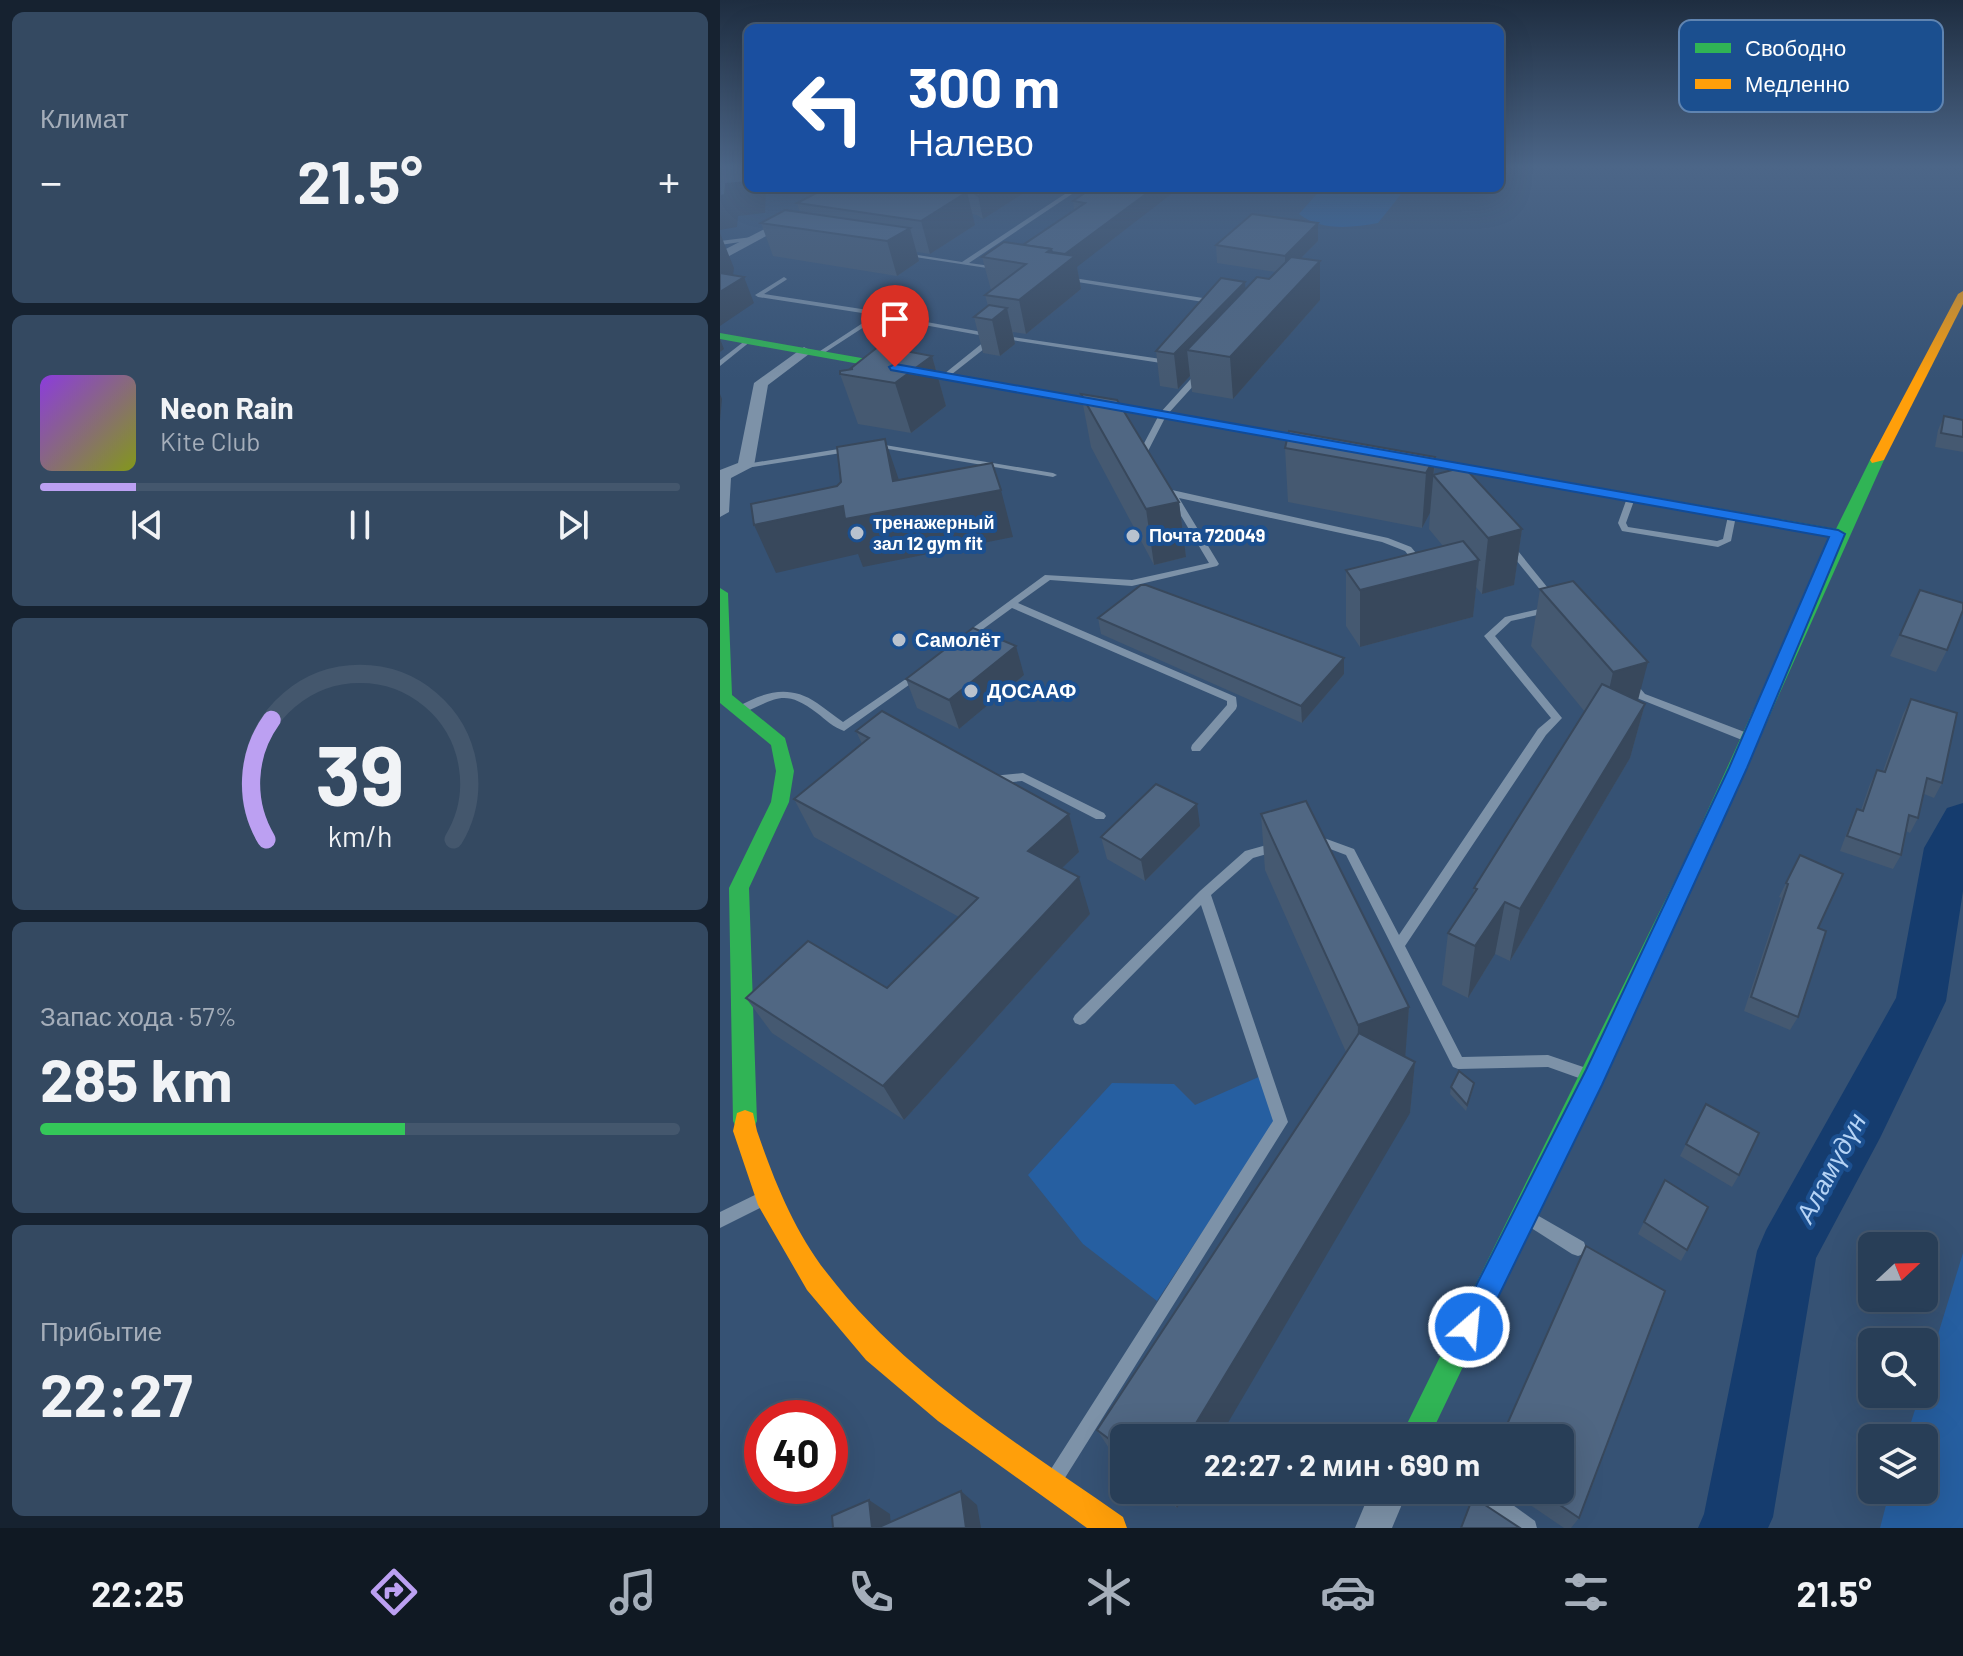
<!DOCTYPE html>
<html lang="ru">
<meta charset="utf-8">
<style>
:root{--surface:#283e57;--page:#344961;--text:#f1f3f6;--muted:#a5aeba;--line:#44576d;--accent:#bca0f2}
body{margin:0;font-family:Barlow,sans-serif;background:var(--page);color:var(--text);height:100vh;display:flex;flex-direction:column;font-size:30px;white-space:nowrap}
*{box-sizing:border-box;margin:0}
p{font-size:26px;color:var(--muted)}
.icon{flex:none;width:44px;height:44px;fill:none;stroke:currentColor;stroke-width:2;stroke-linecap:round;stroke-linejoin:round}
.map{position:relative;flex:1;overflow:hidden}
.sheet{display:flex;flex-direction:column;gap:12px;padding:12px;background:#162230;width:720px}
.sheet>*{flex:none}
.top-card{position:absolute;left:24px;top:24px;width:760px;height:168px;border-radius:12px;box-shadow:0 8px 32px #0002,0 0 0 2px var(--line);background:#1a4fa0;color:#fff;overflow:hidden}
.needle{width:52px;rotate:68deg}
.controls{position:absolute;left:1138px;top:1232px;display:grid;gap:16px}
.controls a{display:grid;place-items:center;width:80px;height:80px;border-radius:12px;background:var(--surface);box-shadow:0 8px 32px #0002,0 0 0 2px var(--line);font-size:40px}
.speed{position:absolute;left:24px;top:1400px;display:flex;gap:16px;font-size:40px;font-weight:700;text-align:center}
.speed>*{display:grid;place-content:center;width:104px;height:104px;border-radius:50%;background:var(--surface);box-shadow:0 8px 32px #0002,0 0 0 2px var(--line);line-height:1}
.speed .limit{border:12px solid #d22;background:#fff;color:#111}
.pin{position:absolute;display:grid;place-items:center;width:68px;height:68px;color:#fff;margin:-82px -34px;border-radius:50% 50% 50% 0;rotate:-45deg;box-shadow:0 0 8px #0007}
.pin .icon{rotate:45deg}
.me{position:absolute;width:88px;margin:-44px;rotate:27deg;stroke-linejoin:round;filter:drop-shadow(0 0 6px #0008)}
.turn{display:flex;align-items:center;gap:28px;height:168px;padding:0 32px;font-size:36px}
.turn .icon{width:104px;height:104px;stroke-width:2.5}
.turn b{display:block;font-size:56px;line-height:68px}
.big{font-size:60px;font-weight:700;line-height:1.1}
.sheet .widget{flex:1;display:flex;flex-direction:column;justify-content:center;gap:12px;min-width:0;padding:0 28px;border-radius:12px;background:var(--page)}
.sheet .dial{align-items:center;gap:0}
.dial svg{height:208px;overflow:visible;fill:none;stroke:var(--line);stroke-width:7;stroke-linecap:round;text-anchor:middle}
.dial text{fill:var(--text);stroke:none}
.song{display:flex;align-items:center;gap:24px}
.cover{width:96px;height:96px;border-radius:12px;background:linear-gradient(135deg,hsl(270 70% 55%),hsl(70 70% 35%))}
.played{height:8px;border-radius:4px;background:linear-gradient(90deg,var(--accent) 15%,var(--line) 15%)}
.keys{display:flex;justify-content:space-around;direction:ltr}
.heat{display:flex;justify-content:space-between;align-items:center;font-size:44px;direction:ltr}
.charge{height:12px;border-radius:6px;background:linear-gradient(90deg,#34c759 57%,var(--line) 0)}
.trip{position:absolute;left:390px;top:1424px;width:464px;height:80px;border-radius:12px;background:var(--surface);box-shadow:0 8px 32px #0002,0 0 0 2px var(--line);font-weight:700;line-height:80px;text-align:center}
.tab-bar{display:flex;height:128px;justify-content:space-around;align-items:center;background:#101923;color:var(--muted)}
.tab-bar .icon{width:56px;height:56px}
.tab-bar .current{color:var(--accent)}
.tab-bar b{font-size:36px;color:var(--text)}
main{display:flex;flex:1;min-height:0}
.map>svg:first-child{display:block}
</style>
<main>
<section class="sheet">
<div class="widget"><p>Климат</p>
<div class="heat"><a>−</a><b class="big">21.5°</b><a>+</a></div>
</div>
<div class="widget">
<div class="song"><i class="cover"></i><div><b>Neon Rain</b><p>Kite Club</p></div></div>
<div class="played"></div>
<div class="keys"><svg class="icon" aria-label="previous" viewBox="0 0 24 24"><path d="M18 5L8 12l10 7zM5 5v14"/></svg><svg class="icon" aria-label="pause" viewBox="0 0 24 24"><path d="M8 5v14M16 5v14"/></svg><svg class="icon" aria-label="next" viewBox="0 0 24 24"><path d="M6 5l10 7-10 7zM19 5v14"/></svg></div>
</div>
<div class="widget dial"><svg viewBox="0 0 100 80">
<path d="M14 69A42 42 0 1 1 86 69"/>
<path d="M14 69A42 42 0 0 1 16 23" stroke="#bca0f2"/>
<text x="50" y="56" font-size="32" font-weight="700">39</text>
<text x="50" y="72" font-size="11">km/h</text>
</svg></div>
<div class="widget"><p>Запас хода · 57%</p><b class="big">285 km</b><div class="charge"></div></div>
<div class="widget"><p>Прибытие</p><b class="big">22:27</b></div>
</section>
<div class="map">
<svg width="1243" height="1528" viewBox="0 0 1243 1528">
<rect width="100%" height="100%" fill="#365274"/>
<g fill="#265fa1">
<path d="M602 188H686L658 223C632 228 600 231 579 214Z"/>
<path d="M541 1076 556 1120 437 1301 363 1244 308 1175 392 1083 454 1084 475 1105Z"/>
<path d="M1243 1253V1528H1160L1170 1490H1204V1438H1186L1200 1394H1204V1380Z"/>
</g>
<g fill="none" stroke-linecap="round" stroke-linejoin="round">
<path fill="#153c6e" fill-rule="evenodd" d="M1243 803V891L1226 1001 1160 1138 1096 1258 1053 1517 1048 1528H978L984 1514 1037 1251 1046 1230 1176 998 1204 848 1227 808Z"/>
<g fill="#7d92a8" fill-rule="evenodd">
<path d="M297 188H309L310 189 307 191Z"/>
<path d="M354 188H361L249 263 278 267 281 269 280 270 182 255 185 253 242 262Z"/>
<path d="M32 237 34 238V240L0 245V241Z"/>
<path d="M64 277 67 279 66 280 44 294 161 312 164 314 101 355H97V353L155 315 38 297 35 295Z"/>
<path d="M347 277 496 300 499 302 496 304 345 280V278Z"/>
<path d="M184 318 279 335 441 359 445 361 441 363 278 338 227 378 223 376 224 374 270 337 182 321 181 320Z"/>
<path d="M26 340 31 341 0 366V360Z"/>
<path d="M478 371 485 373 446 416 428 451 433 459 426 461 420 451 440 413Z"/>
<path d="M153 443 333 473 337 475 333 477 156 447H153Z"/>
<path d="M131 447H134V451L26 468 22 466 26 464Z"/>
<path d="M452 490 668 538 691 547 706 565 701 568 698 567 685 551 662 542 459 498 499 564 497 566 412 586 330 580 298 603 516 697 517 706 516 709 480 751H472L471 748 472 745 507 705V701L292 608 248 640H242L240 638 242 636 325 575 412 580 489 563 448 494Z"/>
<path d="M911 495 915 498 906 523 908 527 997 541 1003 539 1008 516 1012 513 1016 516 1011 541 998 547 902 531 898 523 907 498Z"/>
<path d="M791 545 794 546 836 598 838 600 836 602H830L788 550 787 548Z"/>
<path d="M828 607 831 608 833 610 831 612 791 621 775 636 842 718 826 735 685 946 742 1057 828 1055 875 1071 877 1076 875 1081 870 1082 828 1067 738 1069 733 1067 626 855 589 841 587 838 589 835 593 834 634 849 679 935 818 729 831 718 764 636 785 617Z"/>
<path d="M199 670 203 671 204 673 203 675 124 731C113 727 106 720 97 713 63 687 55 700 21 714L16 710 17 707C44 692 69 684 97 703 106 709 114 716 123 722Z"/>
<path d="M910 680 914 681 925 694 1035 736 1036 739 1031 743 1027 742 917 698 905 683Z"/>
<path d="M303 773 384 813 386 816 384 819H376L302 781 272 784 266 780 272 776Z"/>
<path d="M557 842 561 844 563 847 561 850 533 858 491 895 568 1122 343 1481 337 1484 331 1481 328 1475 331 1469 553 1121 481 905 365 1023 360 1025 355 1023 353 1019 355 1015 480 891 525 851Z"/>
<path d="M43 1191 48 1194 51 1199 48 1204 0 1228V1212Z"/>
<path d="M810 1211 864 1242 866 1248 864 1254 858 1256 852 1254 805 1224 802 1219 805 1214Z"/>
<path d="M748 1490H772L815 1521 817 1528H793L751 1496Z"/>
</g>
<g fill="#7d92a8" fill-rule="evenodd">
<path d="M70 216 76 219 74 221 0 261V252Z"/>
<path d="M84 347 91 351 89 354 48 385 34 466 11 478 9 512 0 517V470L18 463 34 383Z"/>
<path d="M651 1490H688L672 1528H635Z"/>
</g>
<g fill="#30b455" fill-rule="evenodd">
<path d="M0 333 608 440 614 444 608 448 0 339Z"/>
<path d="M675 452 1116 529 1150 460 1157 456 1164 460 986 858 709 1438H680L966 858 1112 537 670 459 668 456Z"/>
<path d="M0 588 8 593 12 695 65 738 74 771 69 802 29 888 37 1121 33 1129 25 1132 17 1129 13 1121 9 888 51 802 56 771 51 745 0 703Z"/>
</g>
<g fill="#ff9f0a" fill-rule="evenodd">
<path d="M1243 291V304L1164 460 1152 463 1150 460 1238 294Z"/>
<path d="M25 1110 33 1113 37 1131C54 1180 74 1231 107 1273 185 1375 299 1444 403 1517L407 1528H367L218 1421 146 1360 87 1290 38 1205 13 1131 17 1113Z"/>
</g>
</g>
<g fill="#455971">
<path d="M106 188H303L304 193 263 219 257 215 252 214 255 225 210 254 197 252 199 261 177 276 53 256 41 223 80 212 77 203Z"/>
<path d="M372 188 357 267 361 289 306 334 293 332 295 344 280 356 263 353 254 317 268 306 265 295 271 290 262 257 303 245 354 210 353 201Z"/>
<path d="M598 241 581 258 600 300 513 399 472 392 470 376 458 389 440 386 436 351 525 290 549 279 556 272 497 263 496 245Z"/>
<path d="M212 356 226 406 191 433 138 424 120 374Z"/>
<path d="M361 394 459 502 466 557 434 565 371 447Z"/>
<path d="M1224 416 1243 420V452L1215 447 1218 430Z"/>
<path d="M565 448 715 457 714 474 802 529 794 585 762 594 756 587 753 617 640 647 626 626V570L723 546 709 529 710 513 702 528 568 502Z"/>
<path d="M820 589 918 701 925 704 910 758 790 961 775 954 748 998 722 985 728 933 753 895 754 888 865 712 811 646Z"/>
<path d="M1200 590 1227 650 1216 672 1170 656Z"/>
<path d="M378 618 624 658V674L582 723 381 634Z"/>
<path d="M304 675 239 729 197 708 186 679Z"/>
<path d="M1191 699 1222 783 1214 798 1204 794 1198 818 1190 833 1186 831 1181 855 1173 869 1120 851 1130 824 1137 809 1141 810 1150 784 1157 770 1163 771 1183 714Z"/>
<path d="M136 731 349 814 359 852 342 868 370 914 184 1120 52 1033 26 998 167 988 239 917 94 837 74 799 142 744Z"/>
<path d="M541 814 689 1007 685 1057 695 1062 690 1113 404 1438V1467L398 1462 377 1430 626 1052 545 870Z"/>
<path d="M480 826 425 881 387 859 381 837Z"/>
<path d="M1080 855 1078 1017 1070 1030 1024 1011 1061 898 1059 897Z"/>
<path d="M731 1087 753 1089 746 1111 730 1094Z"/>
<path d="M986 1104 1019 1175 1012 1187 960 1156Z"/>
<path d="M945 1180 967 1250 961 1261 918 1234Z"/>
<path d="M434 1490H468L457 1508Z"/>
<path d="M788 1490H840L859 1518 851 1528H844Z"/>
</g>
<g fill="#38485c">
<path d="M0 167 6 184 28 182V188H46L45 213 18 216 17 227 0 230Z"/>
<path d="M270 188H303L304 193 263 219 258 196Z"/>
<path d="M434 188H459L357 267 361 289 306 334 299 300 327 252 331 249 343 255Z"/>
<path d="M247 192 255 225 210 254 201 221Z"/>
<path d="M598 223V241L565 274V256Z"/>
<path d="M190 228 199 261 177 276 167 241Z"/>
<path d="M0 233 14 268 12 284 24 277 34 303 0 326Z"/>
<path d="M600 261V300L513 399 510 357Z"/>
<path d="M525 282 527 315 467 350 470 376 458 389 454 354Z"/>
<path d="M287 308 295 344 280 356 272 320Z"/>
<path d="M0 339 4 349 0 352Z"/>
<path d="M212 356 226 406 191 433 175 383Z"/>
<path d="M0 394 2 399 0 421Z"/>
<path d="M165 439 181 486 281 490 293 537 143 567 138 554 56 573 34 525 173 481Z"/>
<path d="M715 457 710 513 702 528 706 473Z"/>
<path d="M459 502 466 557 434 565 426 509Z"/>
<path d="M802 529 794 585 762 594 768 538Z"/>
<path d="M759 560 753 617 640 647V590Z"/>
<path d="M296 646 304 675 239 729 229 700Z"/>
<path d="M624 658V674L582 723 581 706Z"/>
<path d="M928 662 913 719 880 730 893 672Z"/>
<path d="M925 704 910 758 790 961 800 909Z"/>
<path d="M477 804 480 826 425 881 421 860Z"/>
<path d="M349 814 359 852 321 888 308 851Z"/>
<path d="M359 877 370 914 184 1120 163 1086Z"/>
<path d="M785 902 775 954 748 998 755 946Z"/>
<path d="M689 1007 685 1060 637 1077 638 1025Z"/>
<path d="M695 1062 690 1113 499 1438H467Z"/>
<path d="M448 1490H468L457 1508Z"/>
<path d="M241 1491 257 1505 261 1528H246Z"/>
<path d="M149 1500 170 1514 171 1528H152Z"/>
</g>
<g fill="#506783" stroke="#38485c" stroke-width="2">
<path d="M2 165H28V182L6 184 5 195 0 196V175Z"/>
<path d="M106 188H216L247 192 201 221 77 203Z"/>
<path d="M227 188H270L258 196 252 191Z"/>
<path d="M372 188H434L345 254 332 252 331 249 303 245 365 203 353 201Z"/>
<path d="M65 210 190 228 167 241 41 223Z"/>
<path d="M532 214 598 223 565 256 496 245Z"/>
<path d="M284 242 331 249 327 252 355 256 299 300 265 295 306 264 262 257Z"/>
<path d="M571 257 600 261 510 357 467 350 537 277 549 279Z"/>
<path d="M0 273 24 277 0 292Z"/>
<path d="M501 278 525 282 454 354 436 351Z"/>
<path d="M269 305 287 308 272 320 254 317Z"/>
<path d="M159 346 212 356 175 383 120 374V371L133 369H130Z"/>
<path d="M361 394 397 400 459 502 426 509Z"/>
<path d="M1224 416 1243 420V437L1221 433Z"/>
<path d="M569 431 715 457 706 473 565 448Z"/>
<path d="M165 439 173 481 272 463 281 490 125 519 123 506 34 525 31 504 117 486 121 482 117 447Z"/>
<path d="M744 467 802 529 768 538 713 475Z"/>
<path d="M743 541 759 560 640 590 626 570Z"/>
<path d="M853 581 928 662 893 672 820 589Z"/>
<path d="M421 585H426L624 658 581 706 378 618Z"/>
<path d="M1200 590 1243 603V610L1227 650 1180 635Z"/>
<path d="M253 628 296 646 229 700 186 679Z"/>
<path d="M882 684 925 704 800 909 785 902 755 946 728 933 757 889 754 888Z"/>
<path d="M1191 699 1237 713 1222 783 1207 778 1198 818 1189 815 1181 855 1127 836 1137 809 1143 811 1157 770 1165 772Z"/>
<path d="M162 711 349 814 308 851 359 877 163 1086 26 998 88 941 167 988 258 898 74 799 149 738 136 731Z"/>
<path d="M436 784 477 804 421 860 381 837Z"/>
<path d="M586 801 689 1007 638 1025 541 814Z"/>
<path d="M1080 855 1123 874 1098 928 1106 931 1078 1017 1031 997 1068 884 1066 883Z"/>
<path d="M639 1033 695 1062 467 1438H404V1450L377 1430Z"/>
<path d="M739 1071 754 1083 747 1105 731 1087Z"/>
<path d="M986 1104 1039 1133 1019 1175 966 1144Z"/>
<path d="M945 1180 988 1207 967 1250 924 1222Z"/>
<path d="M866 1246 945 1291 859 1518 818 1490H840V1438H781Z"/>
<path d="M241 1491 246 1528H157Z"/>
<path d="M753 1497 800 1528H741Z"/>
<path d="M149 1500 152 1528H113L112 1516Z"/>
</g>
<linearGradient id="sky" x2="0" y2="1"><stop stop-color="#1e2d40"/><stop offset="0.44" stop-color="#4c6688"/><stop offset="1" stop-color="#4c6688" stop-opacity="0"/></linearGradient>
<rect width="1243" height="379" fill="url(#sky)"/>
<path fill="#1a73e8" stroke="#114b97" stroke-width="2" d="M175 364 1118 530 1125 534 1027 768 882 1085 759 1336 749 1340 740 1336 736 1327 740 1317 866 1070 1009 768 1109 537 171 370 169 367Z"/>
<g fill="#b9c2ce" stroke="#1b4f8f" stroke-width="3">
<circle cx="137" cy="533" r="8"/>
<circle cx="413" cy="536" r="8"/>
<circle cx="179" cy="640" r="8"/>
<circle cx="251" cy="691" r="8"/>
</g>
<g text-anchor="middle" stroke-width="8" stroke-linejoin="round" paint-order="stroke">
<g font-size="18" font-weight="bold" fill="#fff" stroke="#1b4f8f" text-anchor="start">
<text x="153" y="529">тренажерный<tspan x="153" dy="21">зал 12 gym fit</tspan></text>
<text x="429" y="542">Почта 720049</text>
</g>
<g font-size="20" font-weight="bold" fill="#fff" stroke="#1b4f8f" text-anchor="start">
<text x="195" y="647">Самолёт</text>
<text x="267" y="698">ДОСААФ</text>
</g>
<g font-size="26" font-style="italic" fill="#b5d3f5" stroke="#1b4f8f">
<text transform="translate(1111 1168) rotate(-62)" y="9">Аламүдүн</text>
</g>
</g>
<rect x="959" y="20" width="264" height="92" rx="12" fill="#1b4f8f" stroke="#5f84b1" stroke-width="2"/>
<rect x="975" y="43" width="36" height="10" fill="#30b455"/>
<rect x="975" y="79" width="36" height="10" fill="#ff9f0a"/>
<g font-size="22" fill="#fff">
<text x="1025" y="56">Свободно</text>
<text x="1025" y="92">Медленно</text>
</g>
</svg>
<div class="controls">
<a><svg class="needle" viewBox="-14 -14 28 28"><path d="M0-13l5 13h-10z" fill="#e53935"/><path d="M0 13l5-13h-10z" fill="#a5aeba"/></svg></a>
<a><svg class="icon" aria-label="search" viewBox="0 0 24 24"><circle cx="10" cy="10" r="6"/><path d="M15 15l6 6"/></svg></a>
<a><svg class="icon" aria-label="layers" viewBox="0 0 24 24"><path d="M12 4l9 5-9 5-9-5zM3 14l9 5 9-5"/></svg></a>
</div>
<div class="speed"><div class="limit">40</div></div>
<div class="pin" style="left:175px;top:367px;background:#d93025"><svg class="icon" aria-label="arrive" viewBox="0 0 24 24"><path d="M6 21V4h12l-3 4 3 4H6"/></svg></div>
<svg class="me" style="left:749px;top:1327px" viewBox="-20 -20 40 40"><circle r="17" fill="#1a73e8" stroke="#fff" stroke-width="3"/><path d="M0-11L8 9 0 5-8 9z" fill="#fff"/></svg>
<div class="trip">22:27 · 2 мин · 690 m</div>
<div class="top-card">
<div class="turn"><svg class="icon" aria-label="left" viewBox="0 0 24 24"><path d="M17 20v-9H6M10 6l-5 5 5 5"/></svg><div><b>300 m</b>Налево</div></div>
</div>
</div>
</main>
<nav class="tab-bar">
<b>22:25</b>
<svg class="icon current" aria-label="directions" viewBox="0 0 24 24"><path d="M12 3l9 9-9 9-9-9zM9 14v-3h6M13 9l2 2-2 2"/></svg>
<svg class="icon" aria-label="music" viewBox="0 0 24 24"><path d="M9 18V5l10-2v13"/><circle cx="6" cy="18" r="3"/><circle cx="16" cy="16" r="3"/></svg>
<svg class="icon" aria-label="phone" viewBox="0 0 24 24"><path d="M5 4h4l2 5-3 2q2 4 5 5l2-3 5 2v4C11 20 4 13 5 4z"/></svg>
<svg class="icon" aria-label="climate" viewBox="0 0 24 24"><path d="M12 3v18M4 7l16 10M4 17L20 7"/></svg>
<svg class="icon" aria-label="car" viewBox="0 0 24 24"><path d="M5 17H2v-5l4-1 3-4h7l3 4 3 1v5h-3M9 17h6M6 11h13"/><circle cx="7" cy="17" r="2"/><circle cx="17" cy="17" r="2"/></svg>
<svg class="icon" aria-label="filters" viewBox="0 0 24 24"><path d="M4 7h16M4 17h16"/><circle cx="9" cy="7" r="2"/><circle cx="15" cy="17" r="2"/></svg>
<b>21.5°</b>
</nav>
